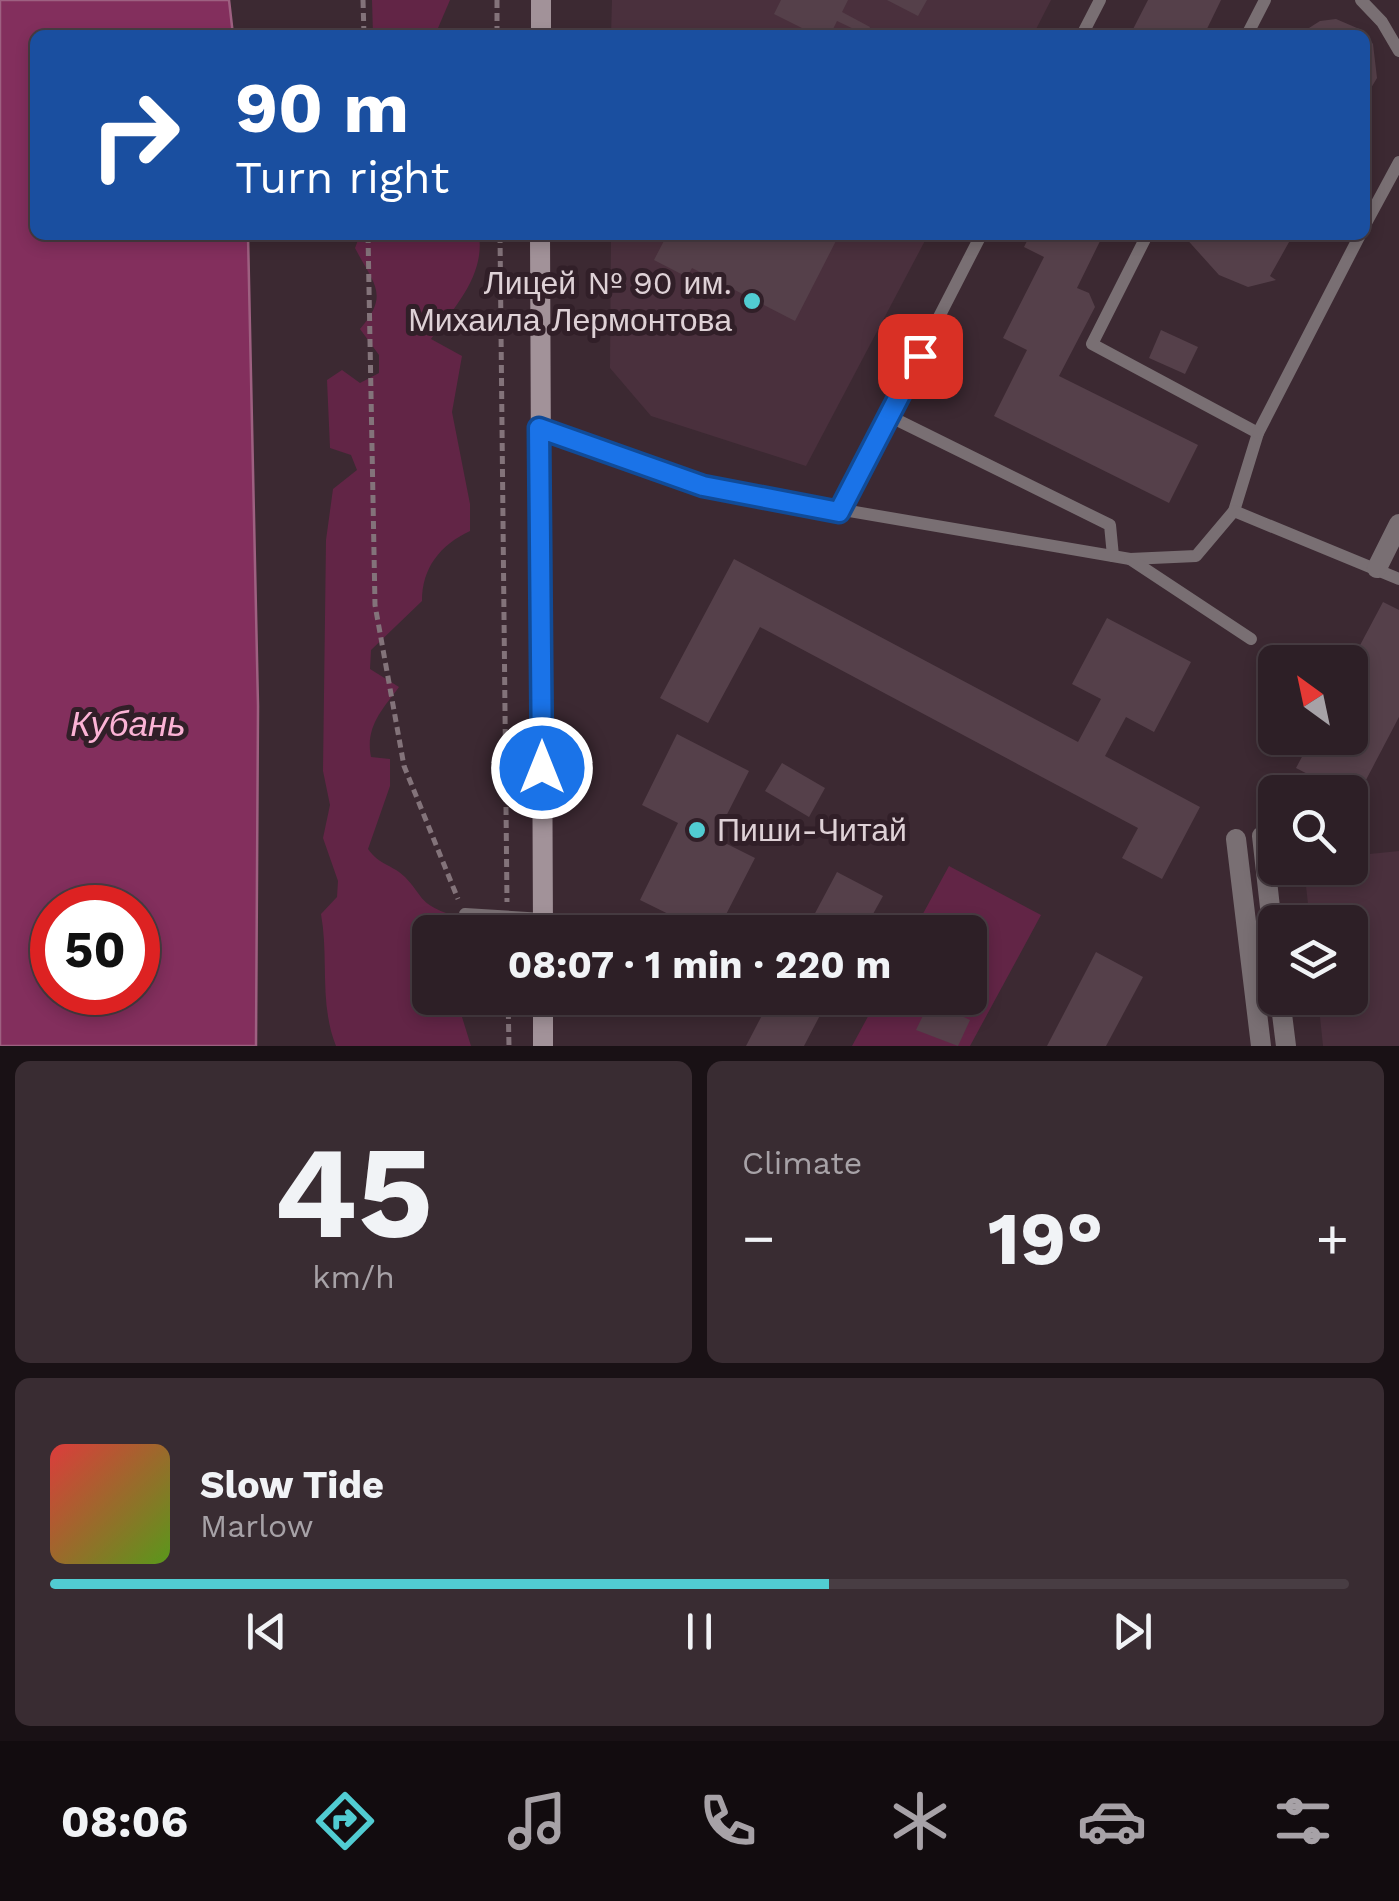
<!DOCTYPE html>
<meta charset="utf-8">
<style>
:root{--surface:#2d1f26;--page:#392c32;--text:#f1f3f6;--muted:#a7a2a7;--line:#483d43;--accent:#51ccd2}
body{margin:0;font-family:"Work Sans",sans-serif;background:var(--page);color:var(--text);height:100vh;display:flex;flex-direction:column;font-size:38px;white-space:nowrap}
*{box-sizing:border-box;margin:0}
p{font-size:32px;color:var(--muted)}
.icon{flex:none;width:55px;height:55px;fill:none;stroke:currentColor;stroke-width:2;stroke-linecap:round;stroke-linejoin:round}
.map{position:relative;height:1046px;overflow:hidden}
.sheet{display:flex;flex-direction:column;gap:15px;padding:15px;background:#191115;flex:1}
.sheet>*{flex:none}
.top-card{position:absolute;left:30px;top:30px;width:1340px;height:210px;border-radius:15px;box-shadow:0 5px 15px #0003,0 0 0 2px var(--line);background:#1a4fa0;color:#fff;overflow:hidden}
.needle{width:65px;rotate:327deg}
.tools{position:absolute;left:1258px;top:645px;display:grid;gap:20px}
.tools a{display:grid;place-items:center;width:110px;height:110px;border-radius:15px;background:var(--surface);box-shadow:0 5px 15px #0003,0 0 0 2px var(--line);font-size:50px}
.speed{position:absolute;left:30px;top:885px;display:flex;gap:20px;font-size:50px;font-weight:700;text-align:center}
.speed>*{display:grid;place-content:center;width:130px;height:130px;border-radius:50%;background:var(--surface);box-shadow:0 5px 15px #0003,0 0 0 2px var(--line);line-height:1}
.speed .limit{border:15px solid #d22;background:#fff;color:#111}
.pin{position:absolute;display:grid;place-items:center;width:85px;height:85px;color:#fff;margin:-42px;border-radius:20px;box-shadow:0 5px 15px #0006}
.me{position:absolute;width:110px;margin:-55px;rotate:0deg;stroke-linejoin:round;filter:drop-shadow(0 0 8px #0008)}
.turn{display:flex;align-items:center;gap:35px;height:210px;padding:0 40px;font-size:45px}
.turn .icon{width:130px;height:130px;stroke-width:2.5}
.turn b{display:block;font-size:70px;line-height:85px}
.big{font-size:75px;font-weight:700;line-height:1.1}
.sheet .card{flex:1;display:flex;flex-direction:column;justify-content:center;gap:15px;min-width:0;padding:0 35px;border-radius:15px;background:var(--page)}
.sheet .dial{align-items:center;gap:0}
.dial b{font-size:130px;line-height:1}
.song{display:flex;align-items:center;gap:30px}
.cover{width:120px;height:120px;border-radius:15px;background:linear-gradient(135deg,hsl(0 70% 55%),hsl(90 70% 35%))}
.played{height:10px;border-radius:5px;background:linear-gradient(90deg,var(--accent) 60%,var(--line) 60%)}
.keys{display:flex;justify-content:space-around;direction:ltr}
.heat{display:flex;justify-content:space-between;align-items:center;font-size:55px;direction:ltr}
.sheet .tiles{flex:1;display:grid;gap:15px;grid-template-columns:1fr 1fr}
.card:last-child{grid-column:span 2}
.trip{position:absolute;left:412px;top:915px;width:575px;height:100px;border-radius:15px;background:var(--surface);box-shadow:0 5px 15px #0003,0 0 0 2px var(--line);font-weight:700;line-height:100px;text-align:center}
.dock{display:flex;height:160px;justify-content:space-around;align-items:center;background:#120c0f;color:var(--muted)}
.dock .icon{width:70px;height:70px}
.dock .active{color:var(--accent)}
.dock b{font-size:45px;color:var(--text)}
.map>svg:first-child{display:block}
</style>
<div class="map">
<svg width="1399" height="1046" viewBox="0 0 1399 1046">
<rect width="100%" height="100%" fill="#3c2932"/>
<g fill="#4a303d">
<path d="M612 0H1051L1033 35H611Z"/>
<path d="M611 235H928L806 466 651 416 610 368Z"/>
<path d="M1399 851V1046H1323L1318 998H1350V922H1310L1304 868H1350V856Z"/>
</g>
<g fill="#622546">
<path d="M372 0H450L435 35H373Z"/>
<path d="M360 235H479C485 276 454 308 431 339L462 356 452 412 470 504V531C440 545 422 568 422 601L371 650 370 669 399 687C382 710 365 727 371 757L390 759V786L368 849C379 865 393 865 405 877 423 896 419 903 446 913L436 932H430L421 979 430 986V998H443L462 1017 471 1046H336C319 1004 329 958 321 914L337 897 338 881 323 838 330 805 323 771 326 540 333 489 357 470 351 455 330 448 327 380 342 370 360 383 379 373V355L360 329C390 294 374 285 355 248Z"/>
<path d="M949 866 1041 915 970 1046H852L878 998H970V932H913Z"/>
</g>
<path fill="#832f5d" stroke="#9e6081" stroke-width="2.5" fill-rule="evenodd" d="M0 0H229L233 35H35V235H248L258 706 256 1046H0ZM52 908H138V992H52Z"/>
<g fill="#55404a">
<path d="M781 0H848L842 12 870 27 866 35H856L858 31 837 21 830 35H816L774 14Z"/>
<path d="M887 0H927L918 16Z"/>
<path d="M1148 0H1221L1204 35H1130Z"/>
<path d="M1336 19 1364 31 1373 44 1377 78 1365 98V35H1298L1320 21Z"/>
<path d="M667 235H839L795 321 692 268 687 277 654 260Z"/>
<path d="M1030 235H1103L1077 288 1089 293 1095 307 1059 376 1198 445 1169 503 994 416 1027 350 1003 338 1044 257 1024 247Z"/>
<path d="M1183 235H1293L1270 276 1276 280 1248 287 1219 275Z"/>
<path d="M1161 330 1198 347 1185 374 1149 358Z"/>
<path d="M734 559 1078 742 1101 699 1072 684 1107 618 1191 662 1154 732 1126 717 1105 756 1200 807 1162 879 1122 858 1138 828 760 627 708 723 660 698Z"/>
<path d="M1383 602 1399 610V717L1356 799 1296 768 1312 738H1350V664Z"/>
<path d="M677 734 749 771 715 838 755 858 717 932H705L640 900 678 823 642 805Z"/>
<path d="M782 763 825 788 809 817 765 791Z"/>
<path d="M837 872 883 896 863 932H805Z"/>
<path d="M1096 952 1143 977 1106 1046H1047Z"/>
<path d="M771 998H829L804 1046H746Z"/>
<path d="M930 1001 970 1020 958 1046 916 1030Z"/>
</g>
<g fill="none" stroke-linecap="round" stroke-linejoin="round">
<g stroke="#83737a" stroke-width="5" stroke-dasharray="8 5" stroke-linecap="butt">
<path d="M363 0 364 35"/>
<path d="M497 0V35"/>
<path d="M368 235 375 605 404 766 458 899"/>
<path d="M500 235 507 902"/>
<path d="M508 998 509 1046"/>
</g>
<g stroke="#796f73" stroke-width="12">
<path d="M1361 0 1382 22 1399 51"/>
<path d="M1082 35 1100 0"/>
<path d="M1247 35 1265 0"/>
<path d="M1365 225 1399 162"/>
<path d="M1147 235 1092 344 1258 433 1234 511"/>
<path d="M889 416 1110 525 1113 556"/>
<path d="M539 428 703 486 1130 559 1196 556 1234 511 1399 579"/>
<path d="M1258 433 1360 235"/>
<path d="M839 512 981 235"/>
<path d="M1130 559 1251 639"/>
<path d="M465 914 543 919"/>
</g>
<g stroke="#796f73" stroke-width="20">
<path d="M1377 568 1399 524"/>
<path d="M1262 836 1275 952"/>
<path d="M1236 839 1261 1046"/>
<path d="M1280 998 1286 1046"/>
</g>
<g stroke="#a29299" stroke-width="20">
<path d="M541 35V0"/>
<path d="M540 235 543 932"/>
<path d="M543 1046V998"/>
</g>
</g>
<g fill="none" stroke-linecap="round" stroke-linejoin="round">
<defs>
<path id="route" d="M542 768 539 428 703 486 839 512 920 356"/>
</defs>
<use href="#route" stroke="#114b97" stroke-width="25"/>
<use href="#route" stroke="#1a73e8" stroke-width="18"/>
</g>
<g fill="#51ccd2" stroke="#311f28" stroke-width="4">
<circle cx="752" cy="301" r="10"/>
<circle cx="697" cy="830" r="10"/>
</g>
<g text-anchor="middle" stroke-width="10" stroke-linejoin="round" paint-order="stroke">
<g font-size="32" fill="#ded1d6" stroke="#311f28" text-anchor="end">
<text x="732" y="294">Лицей № 90 им.<tspan x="732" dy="37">Михаила Лермонтова</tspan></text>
<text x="717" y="841" text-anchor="start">Пиши-Читай</text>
</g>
<g font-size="35" font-style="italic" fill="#fbb3d5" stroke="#311f28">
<text x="128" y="736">Кубань</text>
</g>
</g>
</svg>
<div class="tools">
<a><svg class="needle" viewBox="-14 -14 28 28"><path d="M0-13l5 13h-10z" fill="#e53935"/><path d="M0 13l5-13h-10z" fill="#a7a2a7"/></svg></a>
<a><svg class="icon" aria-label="search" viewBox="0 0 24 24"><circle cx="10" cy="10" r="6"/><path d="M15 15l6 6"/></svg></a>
<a><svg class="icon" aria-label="layers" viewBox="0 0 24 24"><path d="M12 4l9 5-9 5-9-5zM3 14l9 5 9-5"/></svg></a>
</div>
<div class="speed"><div class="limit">50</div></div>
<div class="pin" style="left:920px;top:356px;background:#d93025"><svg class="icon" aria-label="arrive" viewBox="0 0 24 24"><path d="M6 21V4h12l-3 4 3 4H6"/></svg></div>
<svg class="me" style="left:542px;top:768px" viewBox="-20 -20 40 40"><circle r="17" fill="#1a73e8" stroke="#fff" stroke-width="3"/><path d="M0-11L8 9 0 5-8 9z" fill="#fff"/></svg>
<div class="trip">08:07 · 1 min · 220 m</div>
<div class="top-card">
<div class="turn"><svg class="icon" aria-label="right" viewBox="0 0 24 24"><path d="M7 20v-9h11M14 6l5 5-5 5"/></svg><div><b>90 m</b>Turn right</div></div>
</div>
</div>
<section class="sheet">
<div class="tiles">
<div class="card dial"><b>45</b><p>km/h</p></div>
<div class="card"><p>Climate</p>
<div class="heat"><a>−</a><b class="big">19°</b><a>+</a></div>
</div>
<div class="card">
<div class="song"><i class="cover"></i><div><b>Slow Tide</b><p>Marlow</p></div></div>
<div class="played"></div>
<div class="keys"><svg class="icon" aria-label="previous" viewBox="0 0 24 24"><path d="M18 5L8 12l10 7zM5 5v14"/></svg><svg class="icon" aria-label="pause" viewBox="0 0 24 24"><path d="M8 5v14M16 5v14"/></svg><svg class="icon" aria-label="next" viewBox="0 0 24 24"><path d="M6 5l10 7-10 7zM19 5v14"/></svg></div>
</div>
</div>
</section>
<nav class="dock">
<b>08:06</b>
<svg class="icon active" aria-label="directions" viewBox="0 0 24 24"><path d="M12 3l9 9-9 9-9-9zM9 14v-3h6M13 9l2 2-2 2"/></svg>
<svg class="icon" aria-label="music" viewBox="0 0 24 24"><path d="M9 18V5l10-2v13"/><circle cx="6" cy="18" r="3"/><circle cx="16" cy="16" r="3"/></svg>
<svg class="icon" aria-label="phone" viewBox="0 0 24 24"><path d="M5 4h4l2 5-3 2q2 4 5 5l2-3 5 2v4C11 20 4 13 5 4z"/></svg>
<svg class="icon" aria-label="climate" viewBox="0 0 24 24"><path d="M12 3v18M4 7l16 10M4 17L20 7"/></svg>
<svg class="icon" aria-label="car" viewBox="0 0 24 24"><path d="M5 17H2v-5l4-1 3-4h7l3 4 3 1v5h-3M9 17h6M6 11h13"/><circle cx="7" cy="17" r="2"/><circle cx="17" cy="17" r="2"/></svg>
<svg class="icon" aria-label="filters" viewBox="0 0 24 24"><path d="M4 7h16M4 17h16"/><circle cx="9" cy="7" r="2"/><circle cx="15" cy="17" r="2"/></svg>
</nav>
